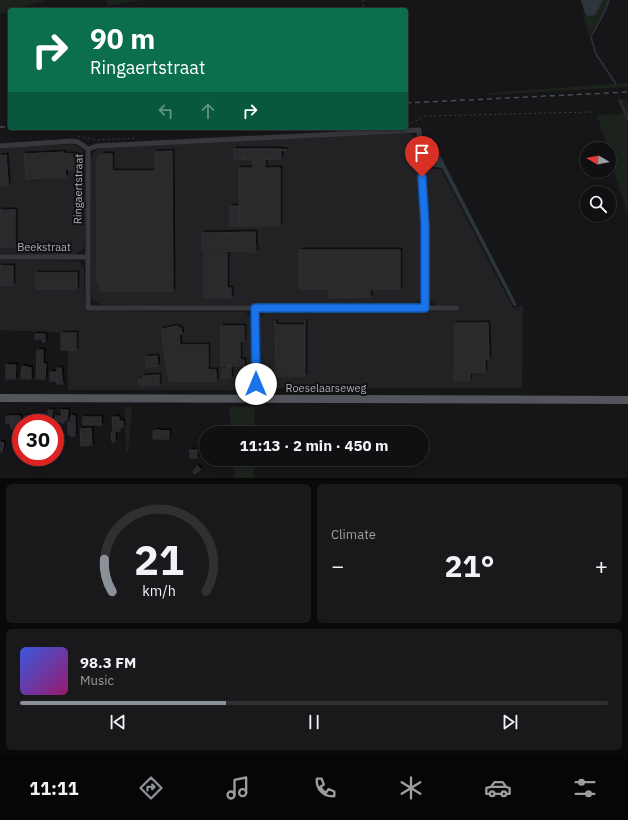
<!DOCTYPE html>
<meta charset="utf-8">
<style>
:root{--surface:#101012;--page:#19191b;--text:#f1f3f6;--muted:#9c9d9f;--line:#303032;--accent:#8c9099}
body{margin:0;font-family:"IBM Plex Sans",sans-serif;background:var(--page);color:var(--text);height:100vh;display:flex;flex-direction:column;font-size:15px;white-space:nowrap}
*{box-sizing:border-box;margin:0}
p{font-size:13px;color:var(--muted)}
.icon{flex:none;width:22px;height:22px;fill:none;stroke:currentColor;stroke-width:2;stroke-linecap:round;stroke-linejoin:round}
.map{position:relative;height:478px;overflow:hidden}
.side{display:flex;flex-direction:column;gap:6px;padding:6px;background:#09090a;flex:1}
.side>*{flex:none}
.banner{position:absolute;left:8px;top:8px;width:400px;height:122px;border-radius:4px;box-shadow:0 2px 6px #0003,0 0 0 1px var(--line);background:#0b6e4f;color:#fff;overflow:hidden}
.needle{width:26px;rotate:279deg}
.buttons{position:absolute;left:580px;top:142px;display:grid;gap:8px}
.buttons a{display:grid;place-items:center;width:36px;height:36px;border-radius:50%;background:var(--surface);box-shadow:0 2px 6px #0003,0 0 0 1px var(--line);font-size:20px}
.speed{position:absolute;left:12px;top:414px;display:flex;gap:8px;font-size:20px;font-weight:700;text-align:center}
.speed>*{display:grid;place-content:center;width:52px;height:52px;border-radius:50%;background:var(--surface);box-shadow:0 2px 6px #0003,0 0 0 1px var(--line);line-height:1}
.speed .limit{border:6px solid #d22;background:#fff;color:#111}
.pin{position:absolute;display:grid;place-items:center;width:34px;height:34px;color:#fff;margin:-41px -17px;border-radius:50% 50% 50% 0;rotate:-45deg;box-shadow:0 0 4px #0007}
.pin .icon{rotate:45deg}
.me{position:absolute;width:44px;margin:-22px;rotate:0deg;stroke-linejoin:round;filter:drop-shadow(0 0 3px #0008)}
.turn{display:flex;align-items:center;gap:14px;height:84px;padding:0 16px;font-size:18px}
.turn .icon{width:52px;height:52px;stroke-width:2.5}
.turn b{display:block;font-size:28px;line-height:34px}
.lanes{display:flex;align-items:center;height:38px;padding:0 16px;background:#0003;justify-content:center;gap:20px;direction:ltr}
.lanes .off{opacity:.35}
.big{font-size:30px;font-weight:700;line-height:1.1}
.side .card{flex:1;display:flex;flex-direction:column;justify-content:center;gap:6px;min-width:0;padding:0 14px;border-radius:6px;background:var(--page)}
.side .dial{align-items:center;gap:0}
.dial svg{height:104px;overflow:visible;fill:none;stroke:var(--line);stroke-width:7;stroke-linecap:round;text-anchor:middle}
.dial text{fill:var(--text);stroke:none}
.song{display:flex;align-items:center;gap:12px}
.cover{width:48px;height:48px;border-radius:6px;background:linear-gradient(135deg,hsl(230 70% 55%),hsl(320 70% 35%))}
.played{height:4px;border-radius:2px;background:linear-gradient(90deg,var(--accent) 35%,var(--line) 35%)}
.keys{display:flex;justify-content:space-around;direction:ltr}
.heat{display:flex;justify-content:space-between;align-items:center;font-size:22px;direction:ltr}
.side .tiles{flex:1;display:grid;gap:6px;grid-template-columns:1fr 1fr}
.card:last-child{grid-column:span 2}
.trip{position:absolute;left:199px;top:426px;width:230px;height:40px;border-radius:20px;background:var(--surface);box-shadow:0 2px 6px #0003,0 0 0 1px var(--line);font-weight:700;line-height:40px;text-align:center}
.tabs{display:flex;height:64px;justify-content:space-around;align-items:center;background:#060607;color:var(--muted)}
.tabs .icon{width:28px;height:28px}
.tabs .current{color:var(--accent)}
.tabs b{font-size:18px;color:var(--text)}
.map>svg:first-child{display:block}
</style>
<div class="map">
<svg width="628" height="478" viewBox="0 0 628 478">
<defs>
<filter id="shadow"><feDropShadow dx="2" dy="-2" stdDeviation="0" flood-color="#0009"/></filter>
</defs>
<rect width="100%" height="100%" fill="#161618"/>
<g fill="#222225">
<path d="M405 133 411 134 415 138 417 144 422 225V294L417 303 412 305H101L93 300 91 293 90 160 95 151 100 148Z"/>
<path d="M72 144 82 149 84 154 85 244 83 249 74 255 0 254V148Z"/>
<path d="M424 169H441L513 308 523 306 522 388H264L260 383 258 321 265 312 458 311 457 305H436L428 299V225Z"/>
<path d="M0 260 78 261 84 268 85 311 246 312 252 320V385L248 390H68V333L0 330Z"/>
</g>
<g fill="#1c231d">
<path d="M0 0H46L0 14Z"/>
<path d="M106 0H143L108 6Z"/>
<path d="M603 0H608L605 10 589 37 583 15C593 14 598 10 603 0Z"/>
<path d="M628 83V87L487 95V93Z"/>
<path d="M628 99V216L597 115 623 114 617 100Z"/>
<path d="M125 407H132L128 452H126Z"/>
<path d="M229 407H255L254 433H231Z"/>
<path d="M233 459H254V478H234Z"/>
</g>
<g fill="#2c353c">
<path d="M581 0H603L595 15 588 16 585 14Z"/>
<path d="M431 149 434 150 441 157 517 305 514 306 442 168 429 166V152Z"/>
</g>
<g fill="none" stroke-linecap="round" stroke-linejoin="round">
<g stroke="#2c353c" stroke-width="1.5">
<path d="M609 0 605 11 591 37 596 54 616 84"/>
<path d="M620 100 628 120"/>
</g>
</g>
<g fill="#29292c" stroke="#303034" filter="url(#shadow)">
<path d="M234 149H281V150H243V158L253 160 234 159Z"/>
<path d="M243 150H286H276V158H265V168H280V226H239V168H253V158H243Z"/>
<path d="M276 150H281V159H265L276 158Z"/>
<path d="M172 151 173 291H100V281H97V159L102 154H112V171H155V152Z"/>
<path d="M64 152V154H77V169H65L66 177 26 179 24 154Z"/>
<path d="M6 155 8 180 0 181V156Z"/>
<path d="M8 180V185L0 186V181Z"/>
<rect x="230" y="206" width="9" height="20"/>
<rect x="0" y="210" width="15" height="4"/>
<rect x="0" y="214" width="15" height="33"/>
<path d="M255 232 256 252 202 251V233Z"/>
<path d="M299 250H400V289H370V297L329 298V289H299Z"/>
<path d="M204 253H227V297L231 298H204Z"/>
<rect x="0" y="266" width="13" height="19"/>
<rect x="36" y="273" width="41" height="16"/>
<rect x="227" y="288" width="4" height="9"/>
<path d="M275 321V325H305V321V376H276Z"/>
<path d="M455 323H488L489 359 485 360V372H471L469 380H454Z"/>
<path d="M178 326V328H181L182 334H179L180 345H208V370H216V381H169L161 329Z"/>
<path d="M221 326H244V341H240V360H244V371V366H221Z"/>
<rect x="61" y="333" width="15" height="17"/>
<path d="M35 334H45V342H42V339H35Z"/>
<path d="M37 350H43V364H46L45 379H36Z"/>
<path d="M157 356 158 366 146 368 145 357Z"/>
<path d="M6 365H16L15 379H6Z"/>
<path d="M22 366 31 368V379H21Z"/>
<path d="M226 366H231V378H222V369H226Z"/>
<path d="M57 368H61L63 384H57Z"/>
<rect x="50" y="372" width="7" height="9"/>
<path d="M159 375V385H139V379H143V376Z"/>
<path d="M48 410H53L50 423H48Z"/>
<path d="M61 410H68L67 420H64V423H62Z"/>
<path d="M6 416H13L12 429 11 428 10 423H6Z"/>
<path d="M13 416H20V423L14 426V429H12Z"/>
<path d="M25 416H30V419H34V423H25Z"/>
<rect x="55" y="416" width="7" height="6"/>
<path d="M71 416H75V436H70L68 434V422H71Z"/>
<rect x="83" y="417" width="18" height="8"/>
<path d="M112 417H119V421H123V427H120V431H113Z"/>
<path d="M91 428 92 445 81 446 80 429Z"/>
<path d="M156 430 169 431V439H153V431Z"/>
<path d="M260 430H281L283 433H260Z"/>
<path d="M111 432H115V442H112Z"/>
<path d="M200 438H205L206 450H201Z"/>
<path d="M0 442 4 443 2 452H0Z"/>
<rect x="190" y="450" width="7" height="8"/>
<path d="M197 466 201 469 195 474 193 472Z"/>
</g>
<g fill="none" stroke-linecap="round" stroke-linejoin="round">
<g stroke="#3d3f44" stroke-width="1" stroke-dasharray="2 3" stroke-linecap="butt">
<path d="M363 0V10"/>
<path d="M406 124 414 122 425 116 591 112"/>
<path d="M312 129 336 128"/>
<path d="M78 136 97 140 135 138"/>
</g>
<g stroke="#37383d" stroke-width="5">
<path d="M0 146 72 141 78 142 88 149"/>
<path d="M88 149V308H456"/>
<path d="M88 149 97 146 419 130 425 225V308"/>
<path d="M0 257H88"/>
<path d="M255 308 256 399"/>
</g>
<path stroke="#53555c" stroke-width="8" d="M0 398 628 400"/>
<g stroke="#4a4c52" stroke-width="1.5" stroke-dasharray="5 4" stroke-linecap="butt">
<path d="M406 103 628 92"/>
<path d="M0 127H10"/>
</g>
</g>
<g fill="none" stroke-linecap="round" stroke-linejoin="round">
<defs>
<path id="route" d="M256 384 255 308H425V225L422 177"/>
</defs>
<use href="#route" stroke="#114b97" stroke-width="10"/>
<use href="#route" stroke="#1a73e8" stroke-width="7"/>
</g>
<g text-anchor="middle" stroke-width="4" stroke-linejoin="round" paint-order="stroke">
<g font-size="11" fill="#a8adb8" stroke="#111113">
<text transform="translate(78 189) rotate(-89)" y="4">Ringaertstraat</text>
<text x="44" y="251">Beekstraat</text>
<text x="326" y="392">Roeselaarseweg</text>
</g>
</g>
</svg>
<div class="buttons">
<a><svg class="needle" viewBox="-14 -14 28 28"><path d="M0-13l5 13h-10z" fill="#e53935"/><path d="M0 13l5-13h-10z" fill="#9c9d9f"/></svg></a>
<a><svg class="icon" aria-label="search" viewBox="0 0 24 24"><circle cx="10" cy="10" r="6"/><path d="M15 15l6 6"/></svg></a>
</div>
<div class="speed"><div class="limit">30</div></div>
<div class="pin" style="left:422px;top:177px;background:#d93025"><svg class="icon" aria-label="arrive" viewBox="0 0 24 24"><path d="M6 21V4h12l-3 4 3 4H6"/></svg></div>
<svg class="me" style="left:256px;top:384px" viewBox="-20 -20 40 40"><circle r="19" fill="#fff"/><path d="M0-13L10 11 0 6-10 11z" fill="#1a73e8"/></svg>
<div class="trip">11:13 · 2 min · 450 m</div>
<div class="banner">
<div class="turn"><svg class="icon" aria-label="right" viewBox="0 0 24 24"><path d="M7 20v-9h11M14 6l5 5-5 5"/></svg><div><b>90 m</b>Ringaertstraat</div></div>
<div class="lanes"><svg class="icon off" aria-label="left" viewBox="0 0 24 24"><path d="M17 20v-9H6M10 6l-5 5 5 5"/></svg><svg class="icon off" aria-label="ahead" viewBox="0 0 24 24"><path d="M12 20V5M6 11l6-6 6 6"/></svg><svg class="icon" aria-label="right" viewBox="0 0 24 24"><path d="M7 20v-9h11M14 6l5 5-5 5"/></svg></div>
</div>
</div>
<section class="side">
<div class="tiles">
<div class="card dial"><svg viewBox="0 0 100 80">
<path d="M14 69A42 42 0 1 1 86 69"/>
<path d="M14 69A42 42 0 0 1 8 44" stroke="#8c9099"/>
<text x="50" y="56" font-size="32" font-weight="700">21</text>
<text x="50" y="72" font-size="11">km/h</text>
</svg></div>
<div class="card"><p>Climate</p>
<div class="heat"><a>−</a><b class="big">21°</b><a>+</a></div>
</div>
<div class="card">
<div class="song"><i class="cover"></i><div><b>98.3 FM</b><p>Music</p></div></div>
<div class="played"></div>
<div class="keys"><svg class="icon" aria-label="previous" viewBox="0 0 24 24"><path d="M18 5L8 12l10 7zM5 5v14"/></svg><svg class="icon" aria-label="pause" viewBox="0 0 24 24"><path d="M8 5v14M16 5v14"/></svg><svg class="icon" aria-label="next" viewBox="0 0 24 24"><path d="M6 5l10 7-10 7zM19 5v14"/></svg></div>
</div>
</div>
</section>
<nav class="tabs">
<b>11:11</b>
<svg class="icon current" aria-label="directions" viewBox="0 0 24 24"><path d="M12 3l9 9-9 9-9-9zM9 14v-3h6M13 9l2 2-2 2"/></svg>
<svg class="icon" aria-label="music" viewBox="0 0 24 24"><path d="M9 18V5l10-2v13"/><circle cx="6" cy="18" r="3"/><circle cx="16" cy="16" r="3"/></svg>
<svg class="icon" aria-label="phone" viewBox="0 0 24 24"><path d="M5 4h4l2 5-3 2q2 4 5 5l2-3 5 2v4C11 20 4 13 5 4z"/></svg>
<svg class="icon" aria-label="climate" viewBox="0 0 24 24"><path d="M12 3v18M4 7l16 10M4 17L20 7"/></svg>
<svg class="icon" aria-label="car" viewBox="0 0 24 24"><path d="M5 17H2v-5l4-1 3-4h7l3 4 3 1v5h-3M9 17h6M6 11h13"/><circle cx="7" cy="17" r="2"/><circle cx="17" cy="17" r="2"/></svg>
<svg class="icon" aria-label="filters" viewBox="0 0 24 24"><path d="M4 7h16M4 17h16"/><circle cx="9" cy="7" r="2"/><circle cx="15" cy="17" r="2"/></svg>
</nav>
